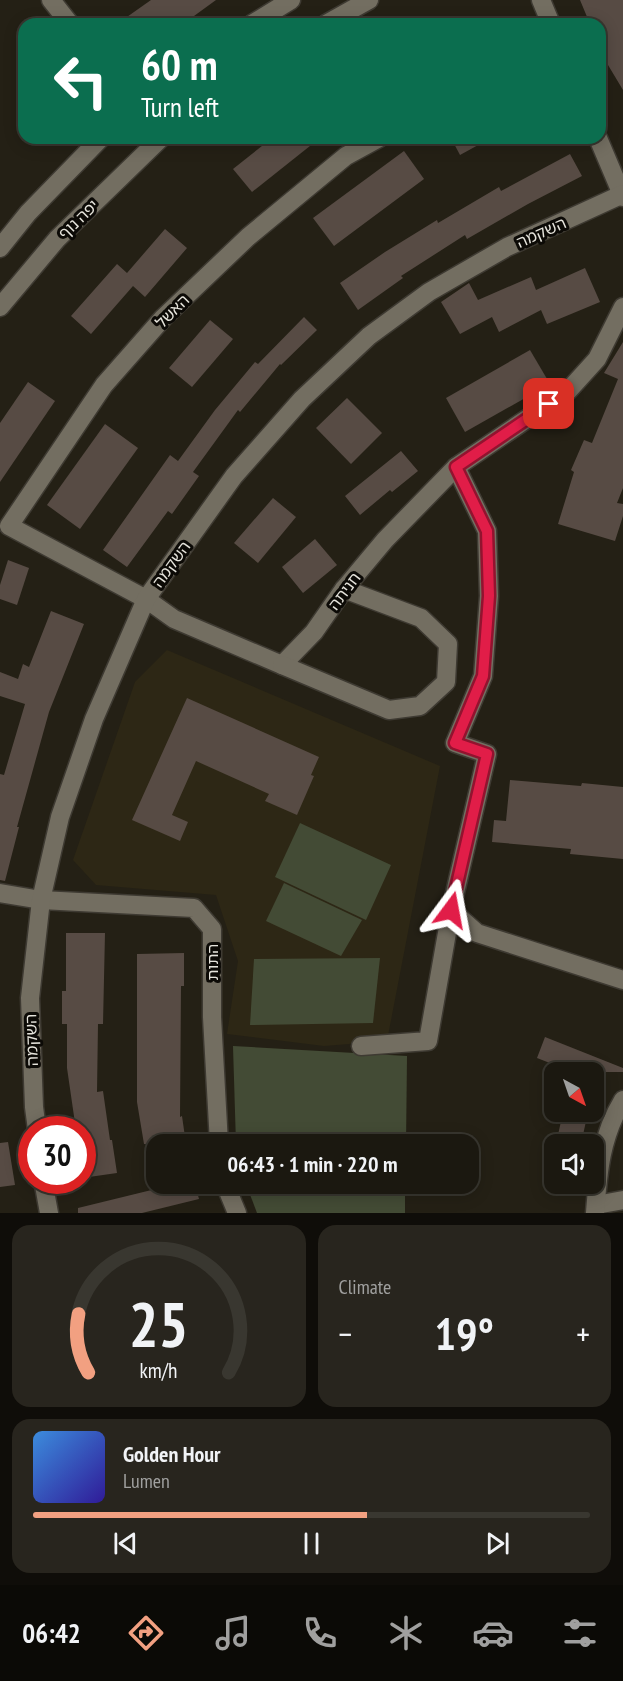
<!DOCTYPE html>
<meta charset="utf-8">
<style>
:root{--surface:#1b1810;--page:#28251e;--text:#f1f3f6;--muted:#a0a09f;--line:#393730;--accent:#f2a081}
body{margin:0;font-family:"PT Sans Narrow","Noto Sans Hebrew",sans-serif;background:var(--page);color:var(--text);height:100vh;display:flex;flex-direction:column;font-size:22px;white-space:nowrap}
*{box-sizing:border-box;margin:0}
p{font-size:20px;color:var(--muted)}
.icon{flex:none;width:33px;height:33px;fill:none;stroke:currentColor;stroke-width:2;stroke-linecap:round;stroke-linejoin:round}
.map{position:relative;height:1213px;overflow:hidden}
.details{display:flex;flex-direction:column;gap:12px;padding:12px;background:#0f0d09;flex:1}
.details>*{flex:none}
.guide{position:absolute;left:18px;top:18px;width:588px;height:126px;border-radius:18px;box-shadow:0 3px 15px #0003,0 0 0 2px var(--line);background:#0b6e4f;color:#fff;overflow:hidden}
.needle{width:39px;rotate:140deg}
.controls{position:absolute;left:544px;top:1062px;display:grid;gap:12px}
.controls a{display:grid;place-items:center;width:60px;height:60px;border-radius:12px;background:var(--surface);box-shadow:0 3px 15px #0003,0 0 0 2px var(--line);font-size:30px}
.speed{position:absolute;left:18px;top:1116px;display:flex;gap:12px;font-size:30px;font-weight:700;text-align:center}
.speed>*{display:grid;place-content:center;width:78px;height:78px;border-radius:50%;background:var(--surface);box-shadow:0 3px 15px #0003,0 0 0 2px var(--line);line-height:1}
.speed .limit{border:9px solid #d22;background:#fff;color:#111}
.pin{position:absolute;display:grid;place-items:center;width:51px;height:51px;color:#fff;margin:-26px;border-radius:12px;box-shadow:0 3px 9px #0006}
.me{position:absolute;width:66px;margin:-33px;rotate:13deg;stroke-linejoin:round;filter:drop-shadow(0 0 4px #0008)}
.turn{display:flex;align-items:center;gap:21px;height:126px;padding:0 24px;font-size:27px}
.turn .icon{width:78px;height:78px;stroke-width:2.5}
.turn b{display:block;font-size:42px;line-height:51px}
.big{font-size:45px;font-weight:600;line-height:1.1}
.details .tile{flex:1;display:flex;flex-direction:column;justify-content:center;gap:9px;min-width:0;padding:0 21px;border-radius:18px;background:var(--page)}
.details .dial{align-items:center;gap:0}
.dial svg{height:156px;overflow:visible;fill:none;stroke:var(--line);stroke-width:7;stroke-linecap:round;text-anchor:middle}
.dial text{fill:var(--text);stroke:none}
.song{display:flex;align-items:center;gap:18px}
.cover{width:72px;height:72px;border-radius:9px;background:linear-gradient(135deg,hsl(210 70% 55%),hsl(250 70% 35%))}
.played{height:6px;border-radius:3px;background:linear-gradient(90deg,var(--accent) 60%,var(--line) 60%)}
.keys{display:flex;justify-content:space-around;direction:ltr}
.heat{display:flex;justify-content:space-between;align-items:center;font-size:33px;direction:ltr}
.details .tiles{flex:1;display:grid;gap:12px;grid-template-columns:1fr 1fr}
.tile:last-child{grid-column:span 2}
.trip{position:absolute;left:146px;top:1134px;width:333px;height:60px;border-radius:18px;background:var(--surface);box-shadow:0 3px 15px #0003,0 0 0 2px var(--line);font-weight:600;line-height:60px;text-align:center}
.dock{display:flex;height:96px;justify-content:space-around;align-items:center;background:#0b0a06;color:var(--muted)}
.dock .icon{width:42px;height:42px}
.dock .selected{color:var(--accent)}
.dock b{font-size:27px;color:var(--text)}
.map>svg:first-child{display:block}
</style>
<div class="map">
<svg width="623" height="1213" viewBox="0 0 623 1213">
<rect width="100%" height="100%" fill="#242015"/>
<path fill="#2d2715" d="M167 650 440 766 387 1041 324 1046 227 1034 238 961 216 895 96 885 73 860 135 682Z"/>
<g fill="#434b35">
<path d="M300 823 391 865 366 920 275 877Z"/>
<path d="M284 883 362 920 341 956 266 921Z"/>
<path d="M380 958 373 1023 250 1025 254 959Z"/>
<path d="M233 1046 407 1056 406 1144H236Z"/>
<path d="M246 1184H405V1213H257Z"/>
</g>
<g fill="#574b44">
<path d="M151 0H216L183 24H117Z"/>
<path d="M580 0H623V90L608 65 600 47V24H590Z"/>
<path d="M272 138H320L252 192 233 169Z"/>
<path d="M451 138H491L460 155Z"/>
<path d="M404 151 424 179 334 246 313 218Z"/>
<path d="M570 154 582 176 528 204 467 239 465 235 401 276 403 278 358 310 340 283 385 252 437 220 438 223 499 187 501 191Z"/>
<path d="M165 229 187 248 145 297 133 286 91 334 71 316 117 264 127 273Z"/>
<path d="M585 268 600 302 547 324 541 310 499 332 492 317 460 334 441 302 469 283 478 300 531 277 536 290Z"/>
<path d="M304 317 317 330 281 365 280 364 240 412 238 410 193 472 199 476 172 514 168 511 127 567 103 550 170 455 178 461 215 410 255 362 258 364Z"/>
<path d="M210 320 233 339 192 387 169 368Z"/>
<path d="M623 342V488L617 503 623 504V516L615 541 558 524 574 472 571 470 584 440 592 443 618 379 604 373Z"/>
<path d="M530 350 550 384 465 432 446 398Z"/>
<path d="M28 382 55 401 0 482V423Z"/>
<path d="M347 398 382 433 351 464 316 428Z"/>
<path d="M105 424 138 448 80 529 47 505Z"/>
<path d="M401 451 418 471 392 492 390 490 360 515 345 496Z"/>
<path d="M273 498 296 517 258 563 234 543Z"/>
<path d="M315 539 337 565 303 593 282 567Z"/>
<path d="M8 560 29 568 17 605 0 599V585Z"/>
<path d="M51 611 84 624 49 712 17 827H19L5 881 0 880V774L4 775 25 704 0 696V672L18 679 23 664 29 667Z"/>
<path d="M187 698 319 757 311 775 314 776 297 815 265 801 269 794 196 761 172 815 188 822 180 841 132 820Z"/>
<path d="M510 780 581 786 582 783 623 787V859L570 854 571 849 492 842 494 820 506 821Z"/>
<path d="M66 933H105L103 1024H98L97 1092 103 1091 110 1140H112L117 1173 82 1178V1130H76L67 1068V1024H62V991H66Z"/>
<path d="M184 953V986H181L180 1117 182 1116 186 1144H144L137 1102V954Z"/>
<path d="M545 1037 623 1068V1072H606L594 1100V1072H573L537 1058Z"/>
<path d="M563 1112H588L581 1144H556Z"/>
<path d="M8 1142 15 1185 0 1187V1143Z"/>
<path d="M176 1184H195L199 1199 142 1213H78V1208Z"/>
</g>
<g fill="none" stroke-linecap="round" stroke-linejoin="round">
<defs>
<g id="minor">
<path d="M51 0 70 24"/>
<path d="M541 0 551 24"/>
<path d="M252 24 291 0"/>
<path d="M326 24 369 0"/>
<path d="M379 138 346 156 248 237 163 318 104 385 9 526 146 599 174 619 282 665 314 632 344 589 385 540 456 467 568 391 597 359 623 307"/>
<path d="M598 138 623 197"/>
<path d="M0 248 28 213 101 138"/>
<path d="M0 307 57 239 161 138"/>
<path d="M282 665 389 710 420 706 446 682 448 644 421 618 344 589"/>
<path d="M0 893 41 900 194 908 212 929V1017L219 1144"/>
<path d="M451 910 477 933 623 980"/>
<path d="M361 1046 428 1041 451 910 487 754 455 743 483 676 489 596 487 531 456 467"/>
<path d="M37 1130 34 1107 30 998 41 900 60 817 94 719 146 599 234 476 302 399 369 336 429 292 507 247 623 194"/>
<path d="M43 1180 49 1213"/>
<path d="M225 1184 237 1213"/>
<path d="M596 1205 623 1200"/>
<path d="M595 1213C598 1172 601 1136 623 1100"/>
</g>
</defs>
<use href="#minor" stroke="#3e3a32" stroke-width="21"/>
<use href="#minor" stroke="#736e61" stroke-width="18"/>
</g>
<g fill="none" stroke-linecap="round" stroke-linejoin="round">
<defs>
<path id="route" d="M451 910 487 754 455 743 483 676 489 596 487 531 456 467 549 404"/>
</defs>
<use href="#route" stroke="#92132f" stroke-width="15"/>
<use href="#route" stroke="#e11d48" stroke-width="10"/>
</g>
<g text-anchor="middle" stroke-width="6" stroke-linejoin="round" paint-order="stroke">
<g font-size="16" fill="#e6e4dc" stroke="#0c0a06">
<text transform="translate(78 219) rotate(-44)" y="6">יפה נוף</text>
<text transform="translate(541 232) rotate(-24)" y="6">השקמה</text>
<text transform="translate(172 311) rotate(-45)" y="6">האשל</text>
<text transform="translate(171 564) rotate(-54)" y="6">השקמה</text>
<text transform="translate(344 591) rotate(-53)" y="6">חניתה</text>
<text transform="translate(212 962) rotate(-90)" y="6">התות</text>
<text transform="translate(31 1040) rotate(-92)" y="6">השקמה</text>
</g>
</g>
</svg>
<div class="controls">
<a><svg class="needle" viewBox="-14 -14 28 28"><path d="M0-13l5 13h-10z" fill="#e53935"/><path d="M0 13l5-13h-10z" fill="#a0a09f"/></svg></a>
<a><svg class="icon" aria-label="sound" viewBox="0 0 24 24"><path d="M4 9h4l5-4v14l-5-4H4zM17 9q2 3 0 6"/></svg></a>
</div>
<div class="speed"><div class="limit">30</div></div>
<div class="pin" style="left:549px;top:404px;background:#d93025"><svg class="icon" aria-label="arrive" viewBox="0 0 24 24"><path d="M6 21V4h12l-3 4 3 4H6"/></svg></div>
<svg class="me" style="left:451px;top:910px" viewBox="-20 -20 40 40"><path d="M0-17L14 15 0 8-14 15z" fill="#e11d48" stroke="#fff" stroke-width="4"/></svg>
<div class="trip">06:43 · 1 min · 220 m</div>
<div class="guide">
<div class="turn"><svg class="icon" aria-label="left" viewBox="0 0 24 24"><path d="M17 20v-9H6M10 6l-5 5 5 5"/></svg><div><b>60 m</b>Turn left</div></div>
</div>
</div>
<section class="details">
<div class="tiles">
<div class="tile dial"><svg viewBox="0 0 100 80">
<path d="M14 69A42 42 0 1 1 86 69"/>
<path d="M14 69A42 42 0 0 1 9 39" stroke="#f2a081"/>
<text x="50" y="56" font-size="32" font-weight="700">25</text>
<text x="50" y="72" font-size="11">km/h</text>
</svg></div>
<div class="tile"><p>Climate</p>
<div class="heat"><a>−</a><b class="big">19°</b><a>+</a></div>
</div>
<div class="tile">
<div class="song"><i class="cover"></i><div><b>Golden Hour</b><p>Lumen</p></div></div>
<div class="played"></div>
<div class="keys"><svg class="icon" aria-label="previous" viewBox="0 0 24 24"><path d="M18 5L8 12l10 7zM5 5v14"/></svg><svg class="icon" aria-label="pause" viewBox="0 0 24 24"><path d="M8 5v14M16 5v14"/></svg><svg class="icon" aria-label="next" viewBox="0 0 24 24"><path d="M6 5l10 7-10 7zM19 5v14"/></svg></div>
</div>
</div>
</section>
<nav class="dock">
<b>06:42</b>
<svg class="icon selected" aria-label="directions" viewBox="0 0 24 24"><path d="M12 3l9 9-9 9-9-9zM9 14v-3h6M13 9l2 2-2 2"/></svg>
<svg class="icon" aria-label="music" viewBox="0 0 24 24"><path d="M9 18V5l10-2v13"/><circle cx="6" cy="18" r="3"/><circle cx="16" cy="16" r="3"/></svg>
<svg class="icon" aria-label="phone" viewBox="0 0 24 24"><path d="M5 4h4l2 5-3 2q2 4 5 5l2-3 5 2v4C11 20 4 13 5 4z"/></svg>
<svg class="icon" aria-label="climate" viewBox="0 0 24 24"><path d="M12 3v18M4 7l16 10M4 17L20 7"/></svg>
<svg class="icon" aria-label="car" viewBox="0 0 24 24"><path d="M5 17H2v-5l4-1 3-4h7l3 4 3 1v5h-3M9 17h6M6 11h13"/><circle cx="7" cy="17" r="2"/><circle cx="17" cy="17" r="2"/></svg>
<svg class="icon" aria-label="filters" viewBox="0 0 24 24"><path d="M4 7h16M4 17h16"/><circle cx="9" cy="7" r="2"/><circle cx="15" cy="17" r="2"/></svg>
</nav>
